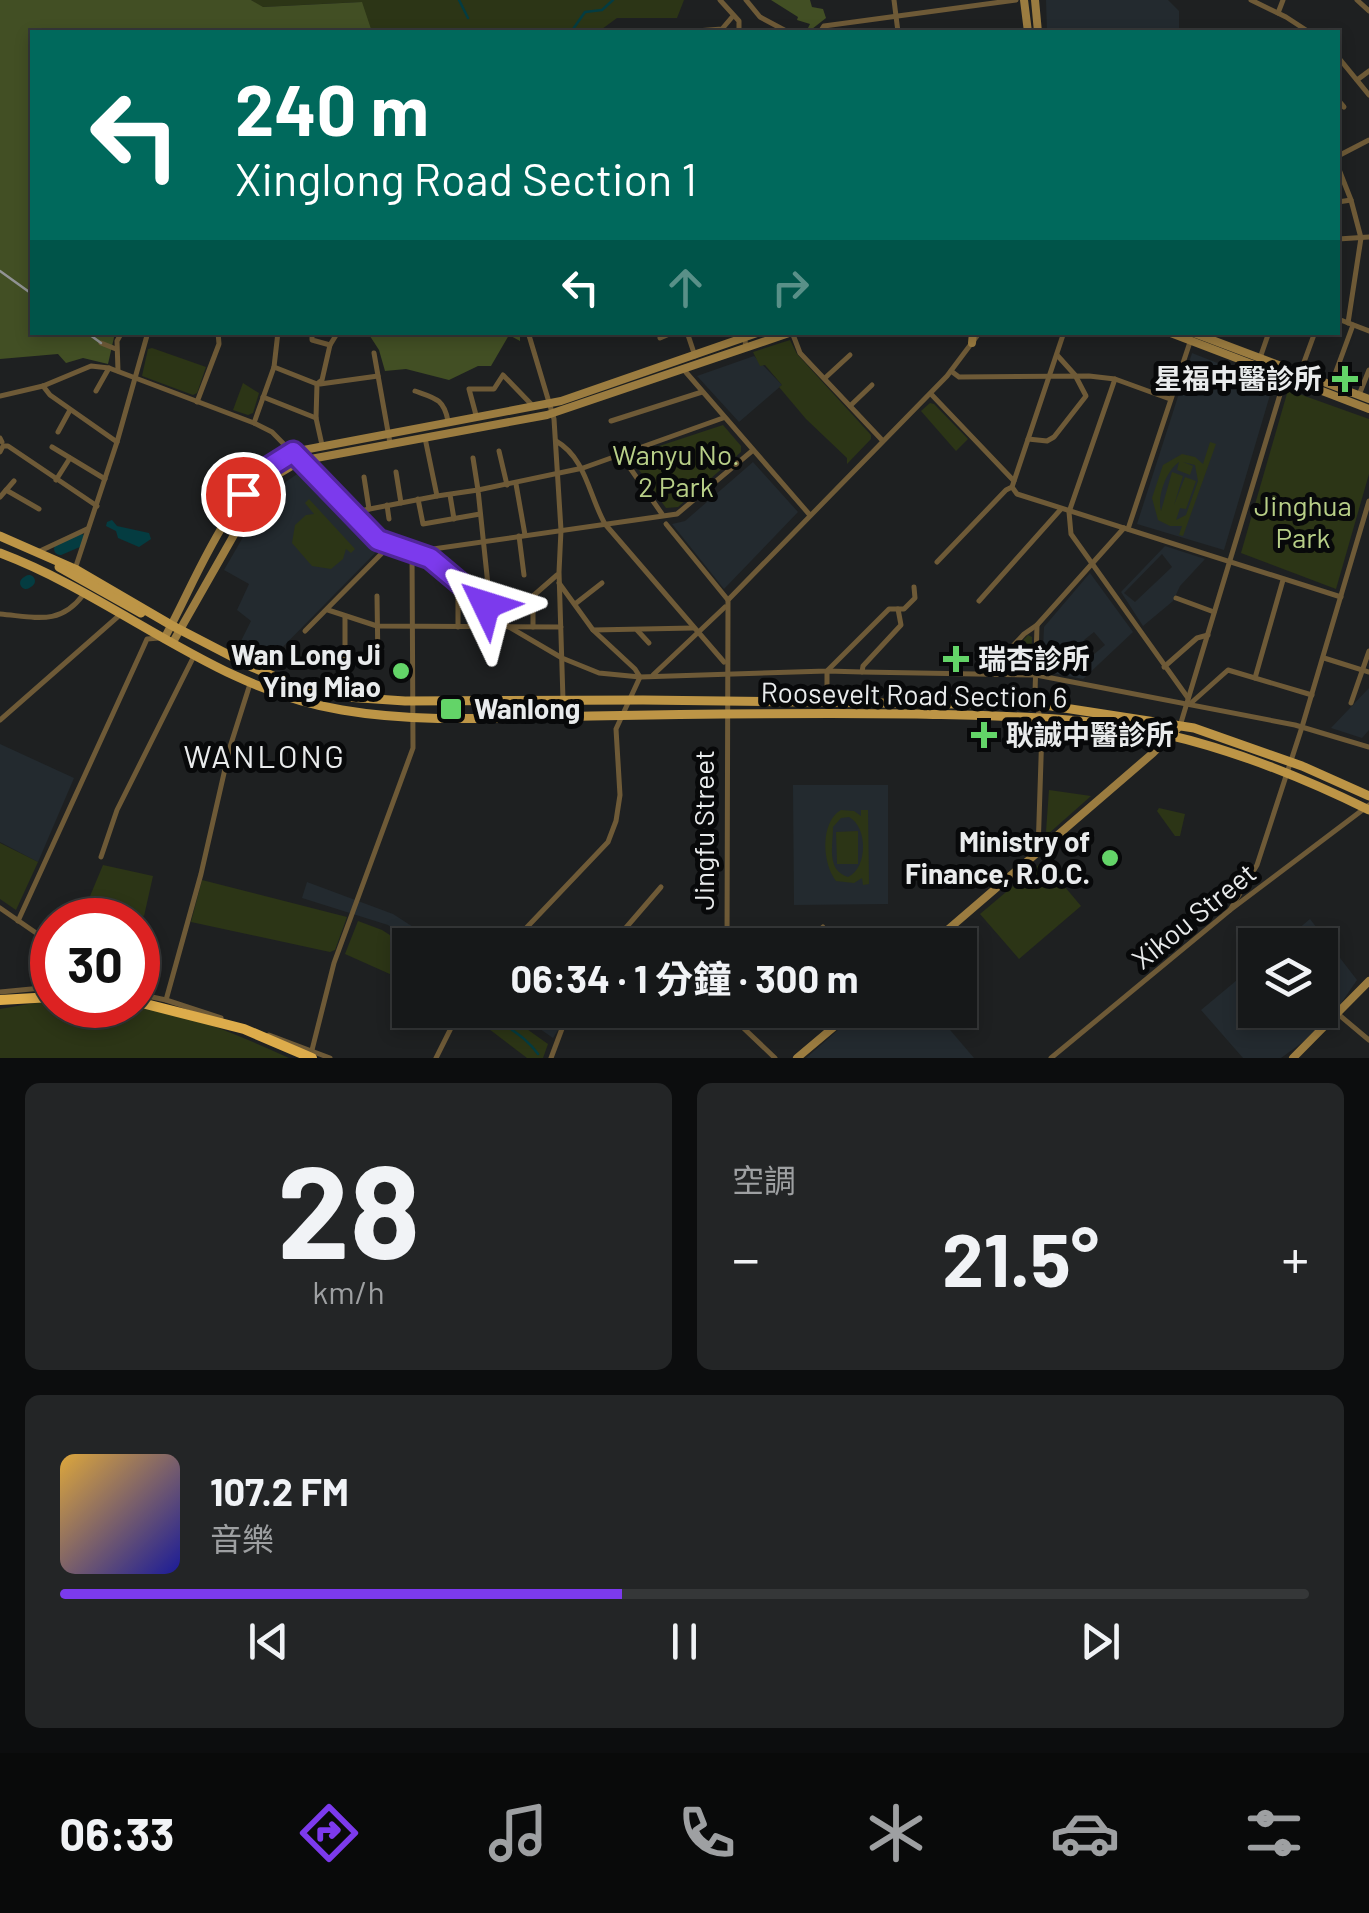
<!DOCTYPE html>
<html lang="zh-TW">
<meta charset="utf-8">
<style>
:root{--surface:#161819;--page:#232526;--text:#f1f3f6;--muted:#9ea0a2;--line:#353738;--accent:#7c3aed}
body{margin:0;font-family:Barlow,"Noto Sans TC",sans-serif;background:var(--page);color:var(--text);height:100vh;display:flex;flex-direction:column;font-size:38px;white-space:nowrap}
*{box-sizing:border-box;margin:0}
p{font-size:32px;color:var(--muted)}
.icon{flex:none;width:55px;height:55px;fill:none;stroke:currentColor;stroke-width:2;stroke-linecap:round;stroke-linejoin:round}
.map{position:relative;height:1058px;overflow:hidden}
.drawer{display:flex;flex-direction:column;gap:25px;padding:25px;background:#0c0d0e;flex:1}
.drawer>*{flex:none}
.guide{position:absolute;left:30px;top:30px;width:1310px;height:305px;border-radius:0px;box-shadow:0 5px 15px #0003,0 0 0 2px var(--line);background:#00695c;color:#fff;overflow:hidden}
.buttons{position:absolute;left:1238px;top:928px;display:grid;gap:20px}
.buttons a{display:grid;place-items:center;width:100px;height:100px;border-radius:0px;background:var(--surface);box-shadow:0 5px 15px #0003,0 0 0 2px var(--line);font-size:50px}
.speed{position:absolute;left:30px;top:898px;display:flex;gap:20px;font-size:50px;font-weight:700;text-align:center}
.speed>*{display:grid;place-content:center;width:130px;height:130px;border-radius:50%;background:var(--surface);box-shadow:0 5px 15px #0003,0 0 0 2px var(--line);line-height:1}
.speed .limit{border:15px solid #d22;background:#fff;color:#111}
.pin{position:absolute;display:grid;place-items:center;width:85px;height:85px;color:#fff;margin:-42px;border:5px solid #fff;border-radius:50%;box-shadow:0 2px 10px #0007}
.me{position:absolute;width:110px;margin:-55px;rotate:311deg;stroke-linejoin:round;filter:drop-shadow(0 0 8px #0008)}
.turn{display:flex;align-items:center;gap:35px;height:210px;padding:0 40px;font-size:45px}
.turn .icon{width:130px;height:130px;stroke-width:2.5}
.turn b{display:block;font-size:70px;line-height:85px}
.lanes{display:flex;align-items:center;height:95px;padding:0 40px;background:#0003;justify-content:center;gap:50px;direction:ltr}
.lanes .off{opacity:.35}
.big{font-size:75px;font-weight:700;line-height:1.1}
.drawer .card{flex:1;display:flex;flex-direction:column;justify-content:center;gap:15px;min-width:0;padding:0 35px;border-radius:15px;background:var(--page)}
.drawer .dial{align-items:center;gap:0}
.dial b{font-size:130px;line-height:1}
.song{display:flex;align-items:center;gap:30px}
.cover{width:120px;height:120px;border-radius:15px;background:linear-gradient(135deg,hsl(40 70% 55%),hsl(240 70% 35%))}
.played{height:10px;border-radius:5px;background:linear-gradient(90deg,var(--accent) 45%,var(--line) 45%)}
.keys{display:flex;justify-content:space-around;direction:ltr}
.heat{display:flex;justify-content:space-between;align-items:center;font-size:55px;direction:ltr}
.drawer .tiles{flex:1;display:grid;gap:25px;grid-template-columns:1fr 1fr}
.card:last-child{grid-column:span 2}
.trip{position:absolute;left:392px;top:928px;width:585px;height:100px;border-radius:0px;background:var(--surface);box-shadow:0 5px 15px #0003,0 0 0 2px var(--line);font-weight:700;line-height:100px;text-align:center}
.menu{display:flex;height:160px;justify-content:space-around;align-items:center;background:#090a0a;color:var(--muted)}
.menu .icon{width:70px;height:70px}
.menu .active{color:var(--accent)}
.menu b{font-size:45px;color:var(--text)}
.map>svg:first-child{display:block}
</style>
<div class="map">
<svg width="1369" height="1058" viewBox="0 0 1369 1058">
<rect width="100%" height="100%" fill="#1e2021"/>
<g fill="#232a2f" fill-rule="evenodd">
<path d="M1046 0H1168L1179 11V32H1047Z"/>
<path d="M1192 353 1273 385 1224 550 1137 524Z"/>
<path d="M754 356 782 385 739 422 697 376Z"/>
<path d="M753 462 798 512 724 589 672 524 685 521Z"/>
<path d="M300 472 348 525 381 547 270 660 239 645 251 621 237 610 249 584 224 570 262 504 274 490Z"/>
<path d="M1165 546 1205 559 1180 586 1173 601 1143 626 1121 592ZM1162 554 1172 567 1135 602 1124 593Z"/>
<path d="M1090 573 1133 632 1083 679 1042 671 1044 627ZM1094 632 1105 645 1074 671 1068 663 1088 646 1084 640Z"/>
<path d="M1369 688V730L1362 738 1331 728Z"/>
<path d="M0 744 74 778 38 862 0 842Z"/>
<path d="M793 785H888V904L794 905Z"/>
<path d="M307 882 393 914 441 945H418L388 925 302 898Z"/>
<path d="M1310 919 1357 980 1333 1015 1314 1034 1281 1058H1243L1201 1010 1255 965V1010H1320V945H1279Z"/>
<path d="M513 1010H528L558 1030 553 1038Z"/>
<path d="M861 1010H933L974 1058H806Z"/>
</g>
<g fill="#2c3516" fill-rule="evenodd">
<path d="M251 0H684L677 18H617L598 32H369L361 2 262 7Z"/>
<path d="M790 340 797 354 871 435V439L847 464V458L806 419 779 387 782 385 765 365 760 366 753 352Z"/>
<path d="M152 348 206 367 197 393 193 395 142 376 148 349Z"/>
<path d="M243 383 259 393 253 413 248 415 233 410Z"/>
<path d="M1288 390 1369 419V474L1336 589 1241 553Z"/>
<path d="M930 403 934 404 968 439 956 451 921 411Z"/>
<path d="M723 425 741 446V452L678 507 666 508 629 456Z"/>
<path d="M1210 442 1216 444 1183 536 1179 535 1182 526H1170L1158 520 1152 498 1163 465 1182 454 1195 457 1203 464ZM1179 462 1177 470 1190 475 1193 466 1183 462 1195 465 1198 481 1186 515 1176 520 1180 508 1186 509 1196 481 1185 477 1174 505 1183 476 1172 472 1161 511C1157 496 1166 471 1179 462Z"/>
<path d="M309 499 355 549 351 553 346 549 343 559 331 569 312 566 292 543 295 525 306 515 314 514 305 503Z"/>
<path d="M1028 635 1032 637 1031 669 999 667Z"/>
<path d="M1049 790 1091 796 1048 834 1046 832Z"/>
<path d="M1159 808 1185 814 1180 836H1175L1157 811Z"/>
<path d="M841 810 854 811 861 816V810H868L869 884 863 885 862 878 854 883 836 881C822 863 820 822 841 810ZM849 817C868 827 868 868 848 877 826 870 833 846 833 827L841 818Z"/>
<path d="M858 831V864H837L836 832Z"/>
<path d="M0 843 38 862 16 910 0 899Z"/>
<path d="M1043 861 1081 906 1019 959 980 914Z"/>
<path d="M103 865 153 876 144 916 88 901Z"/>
<path d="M202 880 347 917 335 950 330 952 191 922Z"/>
<path d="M358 921 382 930 410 948V983L345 954Z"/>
<path d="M1320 973 1335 997 1326 1013 1316 1016 1319 1021 1315 1024 1304 1010H1322L1329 1002 1330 996 1324 987 1320 989Z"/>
<path d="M52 1000V1005C76 1005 100 1003 124 1005 180 1009 238 1035 289 1058H0V1009Z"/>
<path d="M464 1010H500L548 1044 543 1058H527Z"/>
</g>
<g fill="#424f24">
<path d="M0 0H251L263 7 362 2 372 32H32V332L115 333 108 364 83 358 66 363 58 354 0 359Z"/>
<path d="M771 0H810L812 7 823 9 826 18 812 29 814 32H806L810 24 797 20 798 17Z"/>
<path d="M520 332V341L509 335 491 366H478L449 380 406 369 385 371 379 350 368 333Z"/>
</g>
<path fill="#043c41" d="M112 520 117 526 149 533 151 539 139 547 118 538 116 531 106 526 107 522Z"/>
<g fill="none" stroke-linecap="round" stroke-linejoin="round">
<g stroke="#043c41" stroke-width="2.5">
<path d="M459 0 468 18"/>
<path d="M571 32 585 12 602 10 613 0"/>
<path d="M488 1010C505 1029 522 1032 538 1054"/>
</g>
<g stroke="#043c41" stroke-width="12">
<path d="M60 549 81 540"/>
<path d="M26 583 29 581"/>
</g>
<g stroke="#6e5a37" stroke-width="5">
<path d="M720 0 739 21V32"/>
<path d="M746 0 760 17 788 32"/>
<path d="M894 0 898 32"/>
<path d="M1251 0 1286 17 1309 32"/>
<path d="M1357 0 1369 11"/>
<path d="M1278 13 1283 0"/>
<path d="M683 32 722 29 733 16"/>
<path d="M820 32 824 26 1016 0"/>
<path d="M1338 57 1369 95"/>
<path d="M1357 80 1369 71"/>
<path d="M1338 100 1344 107"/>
<path d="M1338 156 1369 140"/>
<path d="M1338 167 1351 200 1361 238 1348 323"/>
<path d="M1338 202 1351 200"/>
<path d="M1338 239 1369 237"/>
<path d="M1338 319 1369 331"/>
<path d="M312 332V340L330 345"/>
<path d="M528 332 554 419 561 530 559 572 563 700"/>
<path d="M687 332 695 356"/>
<path d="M744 332 746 348"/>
<path d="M792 332 800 353 882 440"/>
<path d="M660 338 674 332"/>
<path d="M101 343 116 349"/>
<path d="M374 353 390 443"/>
<path d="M1260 358 1269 332"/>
<path d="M274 367 317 384"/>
<path d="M684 370 809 514"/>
<path d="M118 371 117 341 122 332"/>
<path d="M951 371 959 377 1089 376 1115 379 1170 399"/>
<path d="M1300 373 1315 332"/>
<path d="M825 378 850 355"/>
<path d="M1115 379 1069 512 1071 534 1188 698"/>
<path d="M320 384 378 376"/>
<path d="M1331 385 1353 325"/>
<path d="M43 386 50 395 117 442"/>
<path d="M96 391 109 368"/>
<path d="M415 391C435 398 444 399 448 421"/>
<path d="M931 394 1014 481"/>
<path d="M1359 395 1369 370"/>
<path d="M0 396 43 386 91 366 109 368 254 423 272 432 378 540 431 558 509 627 562 658 599 673 640 677 827 671 889 609H898"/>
<path d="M263 397 316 418"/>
<path d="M197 402 219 344 218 332"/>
<path d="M850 406 872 385"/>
<path d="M476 415 469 389H494L503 375 532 405"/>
<path d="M611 421 702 392"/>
<path d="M254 423 274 367 278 332"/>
<path d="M58 432 70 410"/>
<path d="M0 438 2 442"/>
<path d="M425 438 437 496 478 490 473 458"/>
<path d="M1028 439 1047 441 1054 437 1086 396 1075 375 1057 355"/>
<path d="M556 441C586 458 589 496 605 524L724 662"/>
<path d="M322 445 316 418 317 384 322 380 330 345 338 332"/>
<path d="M52 447 105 479"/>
<path d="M499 451 507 485"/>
<path d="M0 452 3 446H8L97 506"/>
<path d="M621 455 662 514"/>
<path d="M396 472 401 503"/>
<path d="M364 477 369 509"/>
<path d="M56 480 70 458"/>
<path d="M516 484 525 535"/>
<path d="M1012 487 1017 494 1341 597"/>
<path d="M6 490 39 509"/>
<path d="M450 495 454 519"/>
<path d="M0 497 14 481"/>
<path d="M418 499 423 524 480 514"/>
<path d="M387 505 389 519"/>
<path d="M349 513 437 496"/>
<path d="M666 524 728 600"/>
<path d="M1128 529 1190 342"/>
<path d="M519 536 524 575"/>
<path d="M40 551 87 529"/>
<path d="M937 562 1006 490 1012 487 1064 332"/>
<path d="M75 569 117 442 148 332"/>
<path d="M377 596 378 665"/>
<path d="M477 597 488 585 478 490 583 468 723 418"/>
<path d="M1176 598 1214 612"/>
<path d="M979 601 1061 509"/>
<path d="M522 602 533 596"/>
<path d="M575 604 602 583"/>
<path d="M328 610 377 626 561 627"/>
<path d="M0 614C35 617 60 626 83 595"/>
<path d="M345 617V659"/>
<path d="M458 627V580"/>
<path d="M533 627V596L557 575"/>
<path d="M593 630 693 628"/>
<path d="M637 630 649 643"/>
<path d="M305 631 390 545"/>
<path d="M1324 658 1369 672"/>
<path d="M1164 667 1197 638 1208 635"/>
<path d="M862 672 1036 675 1295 725 1369 747"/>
<path d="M995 672V665L1024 634 1037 625"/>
<path d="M653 675 725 607"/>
<path d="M1255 678 1283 580"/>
<path d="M827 703V671L862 672 863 666 901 625 898 609H904L915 598 914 587"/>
<path d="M1191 703 1228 670 1312 695"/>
<path d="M1351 703 1369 651"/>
<path d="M0 720 122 613"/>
<path d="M1180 726 1285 378"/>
<path d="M1038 851 1042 729 1035 693 1037 625 1124 528"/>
<path d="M101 857 117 810 194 656"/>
<path d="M0 908 52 944"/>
<path d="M1230 910 1257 865 1302 727 1369 501"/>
<path d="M18 921 143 648 147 639 159 638"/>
<path d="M510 945 608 842 616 821 620 795 616 729 640 677 635 669 593 630 559 583"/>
<path d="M611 945 661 887"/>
<path d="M727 945 728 600 947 376 980 332"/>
<path d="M806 945 823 927"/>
<path d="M42 987 51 943"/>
<path d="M0 992 52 987"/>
<path d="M138 994 166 1000 221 1018"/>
<path d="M166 1000 201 874 230 747 250 684"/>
<path d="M730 1010 736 1021 775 1058"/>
<path d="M1338 1014 1369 1040"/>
<path d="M736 1021 747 1010"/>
<path d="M269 1035 330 1058"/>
<path d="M312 1050 334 963 413 748 412 552 677 514 752 451"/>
<path d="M436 1058 460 1010"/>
<path d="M551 1058 569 1010"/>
<path d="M1051 1058 1230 910 1369 805"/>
</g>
<g stroke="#9b7c40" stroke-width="8">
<path d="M1024 0 1028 32"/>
<path d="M1035 0 1038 32"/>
<path d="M1168 332 1369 409"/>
<path d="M1191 332 1369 399"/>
<path d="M972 343 973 332"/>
<path d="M165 637C199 575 228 488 293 452L561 401 760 332"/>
<path d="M173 642 259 491 270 479 300 461 547 415 792 332"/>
<path d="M930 945 1153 753 1180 726"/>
<path d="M797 1058 854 1010"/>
<path d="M1293 1058 1369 981"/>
</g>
<g stroke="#bd9546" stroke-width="9">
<path d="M0 536 75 569 171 625 252 667 287 682 346 697 405 701 643 700 1045 705 1194 728 1302 766 1369 796"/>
<path d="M0 553C117 597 216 690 342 710 423 724 509 717 591 716 699 714 807 713 916 714 999 716 1082 716 1164 734 1235 750 1304 778 1369 810"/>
<path d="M59 567 141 613"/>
</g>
<g stroke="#ddac4b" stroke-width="10">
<path d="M0 1000 52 997"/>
<path d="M138 1002 244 1029 312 1058"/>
</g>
<g stroke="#919394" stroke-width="2.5">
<path d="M0 271 32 294"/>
<path d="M86 332 101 343"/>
</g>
</g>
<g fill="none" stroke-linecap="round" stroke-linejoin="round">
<defs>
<path id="route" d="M243 494 266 469 293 452 378 540 430 558 486 605"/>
</defs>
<use href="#route" stroke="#51269a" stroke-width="25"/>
<use href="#route" stroke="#7c3aed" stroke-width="18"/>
</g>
<g fill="#63d468" stroke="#08090a" stroke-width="4">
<path d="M1340 364h10v10h10v10h-10v10h-10v-10h-10v-10h10z"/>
<path d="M951 644h10v10h10v10h-10v10h-10v-10h-10v-10h10z"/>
<circle cx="401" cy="671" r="10"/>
<rect x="439" y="697" width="24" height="24" rx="5"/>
<path d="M979 720h10v10h10v10h-10v10h-10v-10h-10v-10h10z"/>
<circle cx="1110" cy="858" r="10"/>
</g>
<g text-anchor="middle" stroke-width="10" stroke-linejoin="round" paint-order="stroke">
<g font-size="28" font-weight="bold" fill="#e9ebec" stroke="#08090a" text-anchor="end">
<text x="1322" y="389">星福中醫診所</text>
<text x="381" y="665">Wan Long Ji<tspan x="381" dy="32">Ying Miao</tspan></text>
<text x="978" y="669" text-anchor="start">瑞杏診所</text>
<text x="474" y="719" text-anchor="start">Wanlong</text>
<text x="1006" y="745" text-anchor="start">耿誠中醫診所</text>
<text x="1090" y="852">Ministry of<tspan x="1090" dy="32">Finance, R.O.C.</tspan></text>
</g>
<g font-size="28" fill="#b8cf88" stroke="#08090a">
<text x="676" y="465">Wanyu No.<tspan x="676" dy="32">2 Park</tspan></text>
<text x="1303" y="516">Jinghua<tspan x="1303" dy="32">Park</tspan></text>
</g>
<g font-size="28" fill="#e9ebec" stroke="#08090a">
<text transform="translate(914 695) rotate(1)" y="10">Roosevelt Road Section 6</text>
<text transform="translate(704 830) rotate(-90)" y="10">Jingfu Street</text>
<text transform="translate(1194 916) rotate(-39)" y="10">Xikou Street</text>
</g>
<g font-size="32" letter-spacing="2.5" fill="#e9ebec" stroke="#08090a">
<text x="265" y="768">WANLONG</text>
</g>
</g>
</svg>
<div class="buttons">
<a><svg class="icon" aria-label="layers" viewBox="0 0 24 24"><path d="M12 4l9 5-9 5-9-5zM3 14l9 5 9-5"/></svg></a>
</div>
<div class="speed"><div class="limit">30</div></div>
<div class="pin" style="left:243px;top:494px;background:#d93025"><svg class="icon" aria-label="arrive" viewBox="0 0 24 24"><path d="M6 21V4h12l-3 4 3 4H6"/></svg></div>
<svg class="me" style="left:486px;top:605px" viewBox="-20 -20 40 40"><path d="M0-17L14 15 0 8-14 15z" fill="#7c3aed" stroke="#fff" stroke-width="4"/></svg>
<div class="trip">06:34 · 1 分鐘 · 300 m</div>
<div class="guide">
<div class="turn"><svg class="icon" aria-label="left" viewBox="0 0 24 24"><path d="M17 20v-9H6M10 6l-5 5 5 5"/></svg><div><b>240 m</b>Xinglong Road Section 1</div></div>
<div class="lanes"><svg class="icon" aria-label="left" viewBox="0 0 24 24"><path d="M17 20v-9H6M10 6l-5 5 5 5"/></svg><svg class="icon off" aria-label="ahead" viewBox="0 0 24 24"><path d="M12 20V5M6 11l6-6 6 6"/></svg><svg class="icon off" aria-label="right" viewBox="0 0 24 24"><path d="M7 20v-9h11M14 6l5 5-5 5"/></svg></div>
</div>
</div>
<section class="drawer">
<div class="tiles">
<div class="card dial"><b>28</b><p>km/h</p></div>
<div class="card"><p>空調</p>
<div class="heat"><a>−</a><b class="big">21.5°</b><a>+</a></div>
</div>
<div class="card">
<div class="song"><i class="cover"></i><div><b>107.2 FM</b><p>音樂</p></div></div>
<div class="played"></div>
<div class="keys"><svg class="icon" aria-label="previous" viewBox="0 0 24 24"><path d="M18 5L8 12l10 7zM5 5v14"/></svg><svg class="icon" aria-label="pause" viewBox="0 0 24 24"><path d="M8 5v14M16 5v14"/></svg><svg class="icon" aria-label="next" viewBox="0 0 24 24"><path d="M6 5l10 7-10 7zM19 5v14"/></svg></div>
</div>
</div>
</section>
<nav class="menu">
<b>06:33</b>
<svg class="icon active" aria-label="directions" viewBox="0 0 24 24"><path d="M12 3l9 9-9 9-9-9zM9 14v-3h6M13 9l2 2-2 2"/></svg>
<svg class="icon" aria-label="music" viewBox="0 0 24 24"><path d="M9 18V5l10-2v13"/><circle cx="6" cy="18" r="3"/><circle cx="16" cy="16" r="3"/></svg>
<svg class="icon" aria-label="phone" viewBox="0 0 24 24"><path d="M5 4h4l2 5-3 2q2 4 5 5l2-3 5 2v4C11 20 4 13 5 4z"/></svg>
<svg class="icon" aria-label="climate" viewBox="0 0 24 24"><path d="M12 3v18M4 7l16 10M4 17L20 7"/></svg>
<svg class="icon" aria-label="car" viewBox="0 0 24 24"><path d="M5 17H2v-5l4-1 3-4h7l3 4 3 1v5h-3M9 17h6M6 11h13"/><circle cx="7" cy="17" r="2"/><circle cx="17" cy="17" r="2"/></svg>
<svg class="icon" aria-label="filters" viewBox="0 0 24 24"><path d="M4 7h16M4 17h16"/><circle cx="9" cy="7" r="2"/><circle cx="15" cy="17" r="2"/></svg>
</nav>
